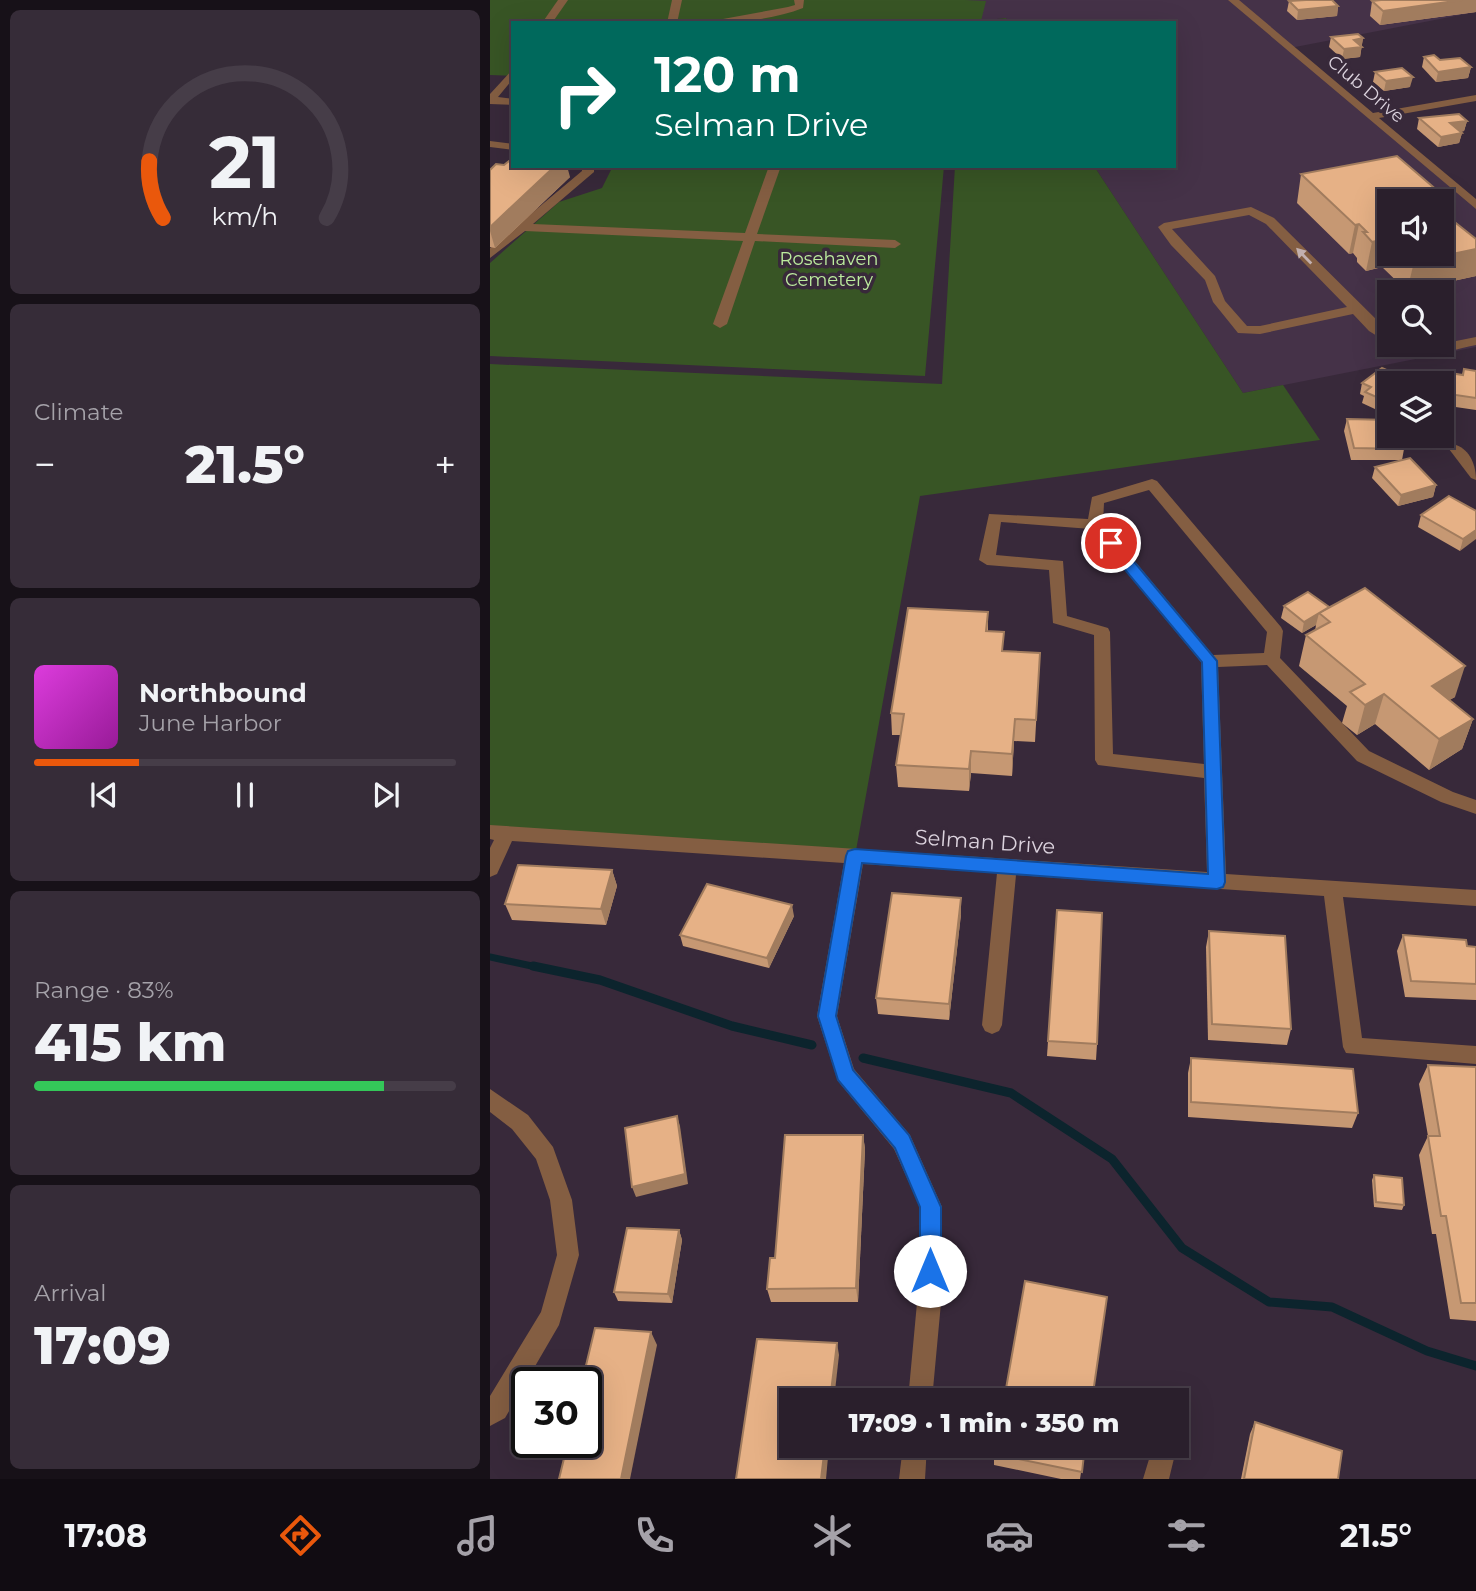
<!DOCTYPE html>
<meta charset="utf-8">
<style>
:root{--surface:#2a1f2c;--page:#362c38;--text:#f1f3f6;--muted:#a5a2a9;--line:#463d48;--accent:#ea580c}
body{margin:0;font-family:Montserrat,sans-serif;background:var(--page);color:var(--text);height:100vh;display:flex;flex-direction:column;font-size:26px;white-space:nowrap}
*{box-sizing:border-box;margin:0}
p{font-size:23px;color:var(--muted)}
.icon{flex:none;width:38px;height:38px;fill:none;stroke:currentColor;stroke-width:2;stroke-linecap:round;stroke-linejoin:round}
.map{position:relative;flex:1;overflow:hidden}
.side{display:flex;flex-direction:column;gap:10px;padding:10px;background:#171118;width:490px}
.side>*{flex:none}
.hud{position:absolute;left:21px;top:21px;width:665px;height:147px;border-radius:0px;box-shadow:0 7px 28px #0002,0 0 0 2px var(--line);background:#00695c;color:#fff;overflow:hidden}
.controls{position:absolute;left:887px;top:189px;display:grid;gap:14px}
.controls a{display:grid;place-items:center;width:77px;height:77px;border-radius:0px;background:var(--surface);box-shadow:0 7px 28px #0002,0 0 0 2px var(--line);font-size:35px}
.speed{position:absolute;left:21px;top:1367px;display:flex;gap:14px;font-size:35px;font-weight:700;text-align:center}
.speed>*{display:grid;place-content:center;width:91px;height:91px;border-radius:50%;background:var(--surface);box-shadow:0 7px 28px #0002,0 0 0 2px var(--line);line-height:1}
.speed .limit{border:4px solid #111;border-radius:10px;background:#fff;color:#111}
.pin{position:absolute;display:grid;place-items:center;width:60px;height:60px;color:#fff;margin:-30px;border:4px solid #fff;border-radius:50%;box-shadow:0 2px 7px #0007}
.me{position:absolute;width:77px;margin:-38px;rotate:0deg;stroke-linejoin:round;filter:drop-shadow(0 0 5px #0008)}
.turn{display:flex;align-items:center;gap:24px;height:147px;padding:0 28px;font-size:32px}
.turn .icon{width:91px;height:91px;stroke-width:2.5}
.turn b{display:block;font-size:49px;line-height:60px}
.big{font-size:52px;font-weight:800;line-height:1.1}
.side .tile{flex:1;display:flex;flex-direction:column;justify-content:center;gap:10px;min-width:0;padding:0 24px;border-radius:10px;background:var(--page)}
.side .dial{align-items:center;gap:0}
.dial svg{height:182px;overflow:visible;fill:none;stroke:var(--line);stroke-width:7;stroke-linecap:round;text-anchor:middle}
.dial text{fill:var(--text);stroke:none}
.song{display:flex;align-items:center;gap:21px}
.cover{width:84px;height:84px;border-radius:10px;background:linear-gradient(135deg,hsl(300 70% 55%),hsl(300 70% 35%))}
.played{height:7px;border-radius:4px;background:linear-gradient(90deg,var(--accent) 25%,var(--line) 25%)}
.keys{display:flex;justify-content:space-around;direction:ltr}
.heat{display:flex;justify-content:space-between;align-items:center;font-size:38px;direction:ltr}
.charge{height:10px;border-radius:5px;background:linear-gradient(90deg,#34c759 83%,var(--line) 0)}
.trip{position:absolute;left:289px;top:1388px;width:410px;height:70px;border-radius:0px;background:var(--surface);box-shadow:0 7px 28px #0002,0 0 0 2px var(--line);font-weight:800;line-height:70px;text-align:center}
.tabs{display:flex;height:112px;justify-content:space-around;align-items:center;background:#110c12;color:var(--muted)}
.tabs .icon{width:49px;height:49px}
.tabs .current{color:var(--accent)}
.tabs b{font-size:32px;color:var(--text)}
main{display:flex;flex:1;min-height:0}
.map>svg:first-child{display:block}
</style>
<main>
<section class="side">
<div class="tile dial"><svg viewBox="0 0 100 80">
<path d="M14 69A42 42 0 1 1 86 69"/>
<path d="M14 69A42 42 0 0 1 8 44" stroke="#ea580c"/>
<text x="50" y="56" font-size="32" font-weight="700">21</text>
<text x="50" y="72" font-size="11">km/h</text>
</svg></div>
<div class="tile"><p>Climate</p>
<div class="heat"><a>−</a><b class="big">21.5°</b><a>+</a></div>
</div>
<div class="tile">
<div class="song"><i class="cover"></i><div><b>Northbound</b><p>June Harbor</p></div></div>
<div class="played"></div>
<div class="keys"><svg class="icon" aria-label="previous" viewBox="0 0 24 24"><path d="M18 5L8 12l10 7zM5 5v14"/></svg><svg class="icon" aria-label="pause" viewBox="0 0 24 24"><path d="M8 5v14M16 5v14"/></svg><svg class="icon" aria-label="next" viewBox="0 0 24 24"><path d="M6 5l10 7-10 7zM19 5v14"/></svg></div>
</div>
<div class="tile"><p>Range · 83%</p><b class="big">415 km</b><div class="charge"></div></div>
<div class="tile"><p>Arrival</p><b class="big">17:09</b></div>
</section>
<div class="map">
<svg width="986" height="1479" viewBox="0 0 986 1479">
<rect width="100%" height="100%" fill="#38293a"/>
<path fill="#453248" fill-rule="evenodd" d="M475 0H986V12L800 48 986 205V347L753 393 604 166H684V23H519L516 18 490 21ZM900 201H952V254H900ZM900 292H952V345H900Z"/>
<g fill="#385525">
<path d="M0 0H475L496 1 491 21 516 18 519 23H23V76L0 75Z"/>
<path d="M123 166H454L435 376 0 356V263L69 202 112 188Z"/>
<path d="M465 166H604L753 393 793 385 830 440 430 496 365 856 0 832V364L452 384Z"/>
</g>
<g fill="none" stroke-linecap="round" stroke-linejoin="round">
<path stroke="#0c242d" stroke-width="7" d="M0 957 51 968"/>
<g stroke="#0c242d" stroke-width="9">
<path d="M43 966 110 980 242 1026 322 1045"/>
<path d="M373 1058 521 1093 622 1159 692 1248 779 1302 842 1307 937 1351 986 1366"/>
</g>
<g fill="#845e42" fill-rule="evenodd">
<path d="M68 0H78L62 23H52Z"/>
<path d="M182 0H192L187 23H177Z"/>
<path d="M304 0H314L313 8C283 20 244 23 211 23L298 7 305 5Z"/>
<path d="M738 0H749L883 113 986 95V101L889 118 986 199V209Z"/>
<path d="M23 69V79L8 97 23 99V105L0 104V94Z"/>
<path d="M0 141 23 144V150L0 147Z"/>
<path d="M92 166H104V172L43 224 255 233 279 166H291L267 234 405 240 411 244 405 248 265 241 237 324 230 328 223 324 253 241 35 231 0 258V248L92 171Z"/>
<path d="M761 207 784 218 900 333V344L879 331 863 314 770 334 748 333 723 302 715 280 681 245 668 227 674 223ZM759 215 776 224 857 307 770 326H757L735 301 725 276 682 229Z"/>
<path d="M986 337V345C961 350 921 364 899 345H946Z"/>
<path d="M966 445C980 450 986 465 986 480L981 478 959 449Z"/>
<path d="M662 479 667 481 791 627 793 631 790 658 879 751 963 792 986 800V814L951 802 867 761 777 665 728 667 736 874 986 890V906L853 897 872 1038 986 1046V1064L856 1053 853 1047 834 896 526 875 512 1025 509 1031 502 1034 495 1031 492 1025 507 873 373 864 347 1016 364 1069 420 1135 452 1207V1292L442 1400H418L428 1292 430 1207 404 1149 348 1081 327 1016 354 863 22 841 7 874 0 877V848L4 840 0 839V825L717 872 714 778 608 765 605 760 604 635 563 623 559 570 497 565 489 560 499 514 598 519 602 497ZM659 490 777 632 774 653 723 655 613 523 614 503ZM511 522 601 529 711 662 714 764 623 754 620 632 618 628 577 616 573 561 506 555Z"/>
<path d="M0 1089 38 1115 63 1147 82 1200 89 1255 69 1325 15 1418 0 1426V1396L51 1312 67 1255 60 1200 46 1159 22 1129 0 1112Z"/>
<path d="M686 1442 687 1446 679 1479H653L663 1446H686Z"/>
<path d="M413 1446H437L435 1479H409Z"/>
</g>
</g>
<g fill="#c69873" fill-rule="evenodd">
<path d="M986 0V12L890 25 880 16 882 1Z"/>
<path d="M799 1 848 6 847 16 807 20 797 11Z"/>
<path d="M841 37 873 38 870 57 852 59 839 47Z"/>
<path d="M934 57 981 67 978 78 946 82 932 67Z"/>
<path d="M885 72 920 87 894 91 883 82Z"/>
<path d="M929 118 977 121 974 131 970 132 972 133 969 143 948 147 927 129Z"/>
<path d="M907 156 963 204 960 218 986 239V276L917 291 892 267 876 271 867 262V258L863 253 859 254 807 203 811 174ZM900 201H952V254H900Z"/>
<path d="M0 170 80 177 5 248 0 247Z"/>
<path d="M974 369 986 371V410L952 405V383H950L953 372 972 375Z"/>
<path d="M872 383H900V416L872 403 874 396 870 394Z"/>
<path d="M857 419 900 420V436H909L908 437 914 449 912 460 946 485 943 497 908 506 882 478 885 467 911 460H861L854 431Z"/>
<path d="M986 511 970 551 928 527 931 515Z"/>
<path d="M818 592 965 697 959 700 983 719 972 749 939 770 885 724 867 735 852 723 857 706 809 666 816 635 825 631 826 625 812 633 791 618 794 606Z"/>
<path d="M498 612V631L513 651 550 653 545 742 524 741 522 776 481 773 479 791 408 787 406 765 411 735H402L401 713Z"/>
<path d="M122 870 127 886 116 925 22 920 15 904Z"/>
<path d="M567 910 607 1044 606 1060 557 1056Z"/>
<path d="M471 914 459 1020 388 1014 386 998Z"/>
<path d="M304 916 279 968 193 946 190 935Z"/>
<path d="M719 931 801 1029 797 1045 718 1040 716 947Z"/>
<path d="M913 935 977 946 986 947V1000L915 997 907 951Z"/>
<path d="M701 1058 868 1113 862 1128 698 1117V1073Z"/>
<path d="M938 1065 986 1067V1321L960 1319 946 1234H942L929 1155 938 1136 929 1084Z"/>
<path d="M373 1135 375 1149 368 1302H281L277 1289 285 1258Z"/>
<path d="M884 1175 914 1205 912 1210 884 1207 882 1180Z"/>
<path d="M189 1230 192 1240 182 1303 128 1301 124 1292Z"/>
<path d="M765 1422 848 1479H751L760 1434Z"/>
<path d="M595 1446 590 1479H571L504 1465V1454Z"/>
</g>
<g fill="#a17c5e">
<path d="M972 0H986V12L890 25 893 11Z"/>
<path d="M848 6 847 16 807 20 808 10Z"/>
<path d="M873 38 870 57 852 59 854 49 864 40Z"/>
<path d="M981 67 978 78 946 82 948 72Z"/>
<path d="M923 77 920 87 894 91 896 81Z"/>
<path d="M977 121 974 131 958 134 960 123Z"/>
<path d="M972 133 969 143 948 147 951 137Z"/>
<path d="M65 166H77L80 177 5 248 0 231V227Z"/>
<path d="M963 204 956 233 952 234V206Z"/>
<path d="M869 224 863 253 859 254 865 225Z"/>
<path d="M899 238 892 267 876 271 882 242Z"/>
<path d="M986 249V276L917 291 924 262Z"/>
<path d="M946 485 943 497 908 506 911 495Z"/>
<path d="M986 530V539L970 551 973 539Z"/>
<path d="M829 613 826 625 812 633 814 622Z"/>
<path d="M975 666 965 697 932 716 942 686Z"/>
<path d="M894 694 885 724 867 735 875 705Z"/>
<path d="M525 719 524 741 522 776V754Z"/>
<path d="M983 719 972 749 939 770 949 739Z"/>
<path d="M481 751V773L479 791V769Z"/>
<path d="M122 870 127 886 116 925 111 909Z"/>
<path d="M471 898V914L459 1020V1004Z"/>
<path d="M302 905 304 916 279 968 277 958Z"/>
<path d="M187 1116 190 1126 198 1184 146 1197 142 1187Z"/>
<path d="M373 1135 375 1149 368 1302 366 1288Z"/>
<path d="M189 1230 192 1240 182 1303 178 1294Z"/>
<path d="M161 1332 167 1345 140 1479H131Z"/>
<path d="M347 1343 349 1355 344 1400H340Z"/>
<path d="M335 1446H339L336 1479H331Z"/>
</g>
<g fill="#e6b186" stroke="#a17c5e" stroke-width="2">
<path d="M816 0H842L848 6 808 10 799 1Z"/>
<path d="M891 0H972L893 11 882 1Z"/>
<path d="M868 34 873 38 864 40 872 47 854 49 841 37Z"/>
<path d="M944 55 950 60 970 58 981 67 948 72 934 57Z"/>
<path d="M912 68 923 77 896 81 885 72Z"/>
<path d="M969 114 977 121 960 123 972 133 951 137 929 118Z"/>
<path d="M907 156 963 204 952 206V201H900V239L899 238 882 242 873 232H877L869 224 865 225 811 174Z"/>
<path d="M23 158V166H65L0 227V170L6 164 14 165Z"/>
<path d="M952 212 986 239V249L924 262 915 254H952Z"/>
<path d="M892 368 925 383H900V403L875 392 881 387 872 383Z"/>
<path d="M974 369 986 371V398L952 393 953 372 973 375Z"/>
<path d="M857 419 900 420V432H893L895 437 911 438 914 449 864 448Z"/>
<path d="M920 458 946 485 911 495 885 467Z"/>
<path d="M959 496 986 511V530L973 539 931 515Z"/>
<path d="M875 588 975 666 942 686 983 719 949 739 894 694 875 705 860 692 875 684 816 635 840 622 829 613Z"/>
<path d="M818 592 839 607 814 622 794 606Z"/>
<path d="M418 608 498 612 496 631 514 632 512 651 550 653 546 720 525 719 522 754 481 751 479 769 406 765 414 714 401 713Z"/>
<path d="M28 865 122 870 111 909 15 904Z"/>
<path d="M217 884 302 905 277 958 190 935Z"/>
<path d="M402 893 471 898 459 1004 386 998Z"/>
<path d="M567 910 612 913 607 1044 558 1041Z"/>
<path d="M719 931 795 936 801 1029 722 1024Z"/>
<path d="M913 935 976 940 977 946 986 947V984L921 981Z"/>
<path d="M701 1058 863 1069 868 1113 701 1102Z"/>
<path d="M938 1065 986 1067V1303H971L956 1216H951L938 1136H950Z"/>
<path d="M187 1116 195 1174 142 1187 135 1128Z"/>
<path d="M295 1135H373L366 1288 277 1289 280 1258H285Z"/>
<path d="M884 1175 912 1178 914 1205 886 1202Z"/>
<path d="M137 1228 189 1230 178 1294 124 1292Z"/>
<path d="M535 1281 617 1297 602 1400H514Z"/>
<path d="M105 1328 161 1332 131 1479H69L78 1442H96V1382H92Z"/>
<path d="M267 1339 347 1343 340 1400H301V1446H335L331 1479H246Z"/>
<path d="M765 1422 852 1451 848 1479H754Z"/>
<path d="M505 1446H595L592 1472 504 1454Z"/>
</g>
<defs><path id="oneway-solid" d="M-6-.8H1V-3.2L6.5 0L1 3.2V.8H-6Z" transform="scale(1.75)"/></defs>
<use fill="#c2b0af" href="#oneway-solid" transform="translate(814 256) rotate(-134)"/>
<path fill="#1a73e8" stroke="#114b97" stroke-width="2" d="M621 539 626 540 727 661 735 882 733 887 727 889 372 863 346 1016 363 1070 419 1135 451 1207V1271L448 1278 440 1281 433 1278 430 1271V1207L405 1148 348 1080 328 1016 356 856 358 851 365 849 718 874 712 662 616 547V540Z"/>
<g text-anchor="middle" stroke-width="7" stroke-linejoin="round" paint-order="stroke">
<g font-size="18" fill="#dcd3de" stroke="#38293a">
<text transform="translate(876 89) rotate(40)" y="6">Club Drive</text>
</g>
<g font-size="18" fill="#bcec9e" stroke="#38293a">
<text x="339" y="265">Rosehaven<tspan x="339" dy="21">Cemetery</tspan></text>
</g>
<g font-size="21" fill="#dcd3de" stroke="#38293a">
<text transform="translate(495 842) rotate(4)" y="7">Selman Drive</text>
</g>
</g>
</svg>
<div class="controls">
<a><svg class="icon" aria-label="sound" viewBox="0 0 24 24"><path d="M4 9h4l5-4v14l-5-4H4zM17 9q2 3 0 6"/></svg></a>
<a><svg class="icon" aria-label="search" viewBox="0 0 24 24"><circle cx="10" cy="10" r="6"/><path d="M15 15l6 6"/></svg></a>
<a><svg class="icon" aria-label="layers" viewBox="0 0 24 24"><path d="M12 4l9 5-9 5-9-5zM3 14l9 5 9-5"/></svg></a>
</div>
<div class="speed"><div class="limit">30</div></div>
<div class="pin" style="left:621px;top:543px;background:#d93025"><svg class="icon" aria-label="arrive" viewBox="0 0 24 24"><path d="M6 21V4h12l-3 4 3 4H6"/></svg></div>
<svg class="me" style="left:440px;top:1271px" viewBox="-20 -20 40 40"><circle r="19" fill="#fff"/><path d="M0-13L10 11 0 6-10 11z" fill="#1a73e8"/></svg>
<div class="trip">17:09 · 1 min · 350 m</div>
<div class="hud">
<div class="turn"><svg class="icon" aria-label="right" viewBox="0 0 24 24"><path d="M7 20v-9h11M14 6l5 5-5 5"/></svg><div><b>120 m</b>Selman Drive</div></div>
</div>
</div>
</main>
<nav class="tabs">
<b>17:08</b>
<svg class="icon current" aria-label="directions" viewBox="0 0 24 24"><path d="M12 3l9 9-9 9-9-9zM9 14v-3h6M13 9l2 2-2 2"/></svg>
<svg class="icon" aria-label="music" viewBox="0 0 24 24"><path d="M9 18V5l10-2v13"/><circle cx="6" cy="18" r="3"/><circle cx="16" cy="16" r="3"/></svg>
<svg class="icon" aria-label="phone" viewBox="0 0 24 24"><path d="M5 4h4l2 5-3 2q2 4 5 5l2-3 5 2v4C11 20 4 13 5 4z"/></svg>
<svg class="icon" aria-label="climate" viewBox="0 0 24 24"><path d="M12 3v18M4 7l16 10M4 17L20 7"/></svg>
<svg class="icon" aria-label="car" viewBox="0 0 24 24"><path d="M5 17H2v-5l4-1 3-4h7l3 4 3 1v5h-3M9 17h6M6 11h13"/><circle cx="7" cy="17" r="2"/><circle cx="17" cy="17" r="2"/></svg>
<svg class="icon" aria-label="filters" viewBox="0 0 24 24"><path d="M4 7h16M4 17h16"/><circle cx="9" cy="7" r="2"/><circle cx="15" cy="17" r="2"/></svg>
<b>21.5°</b>
</nav>
